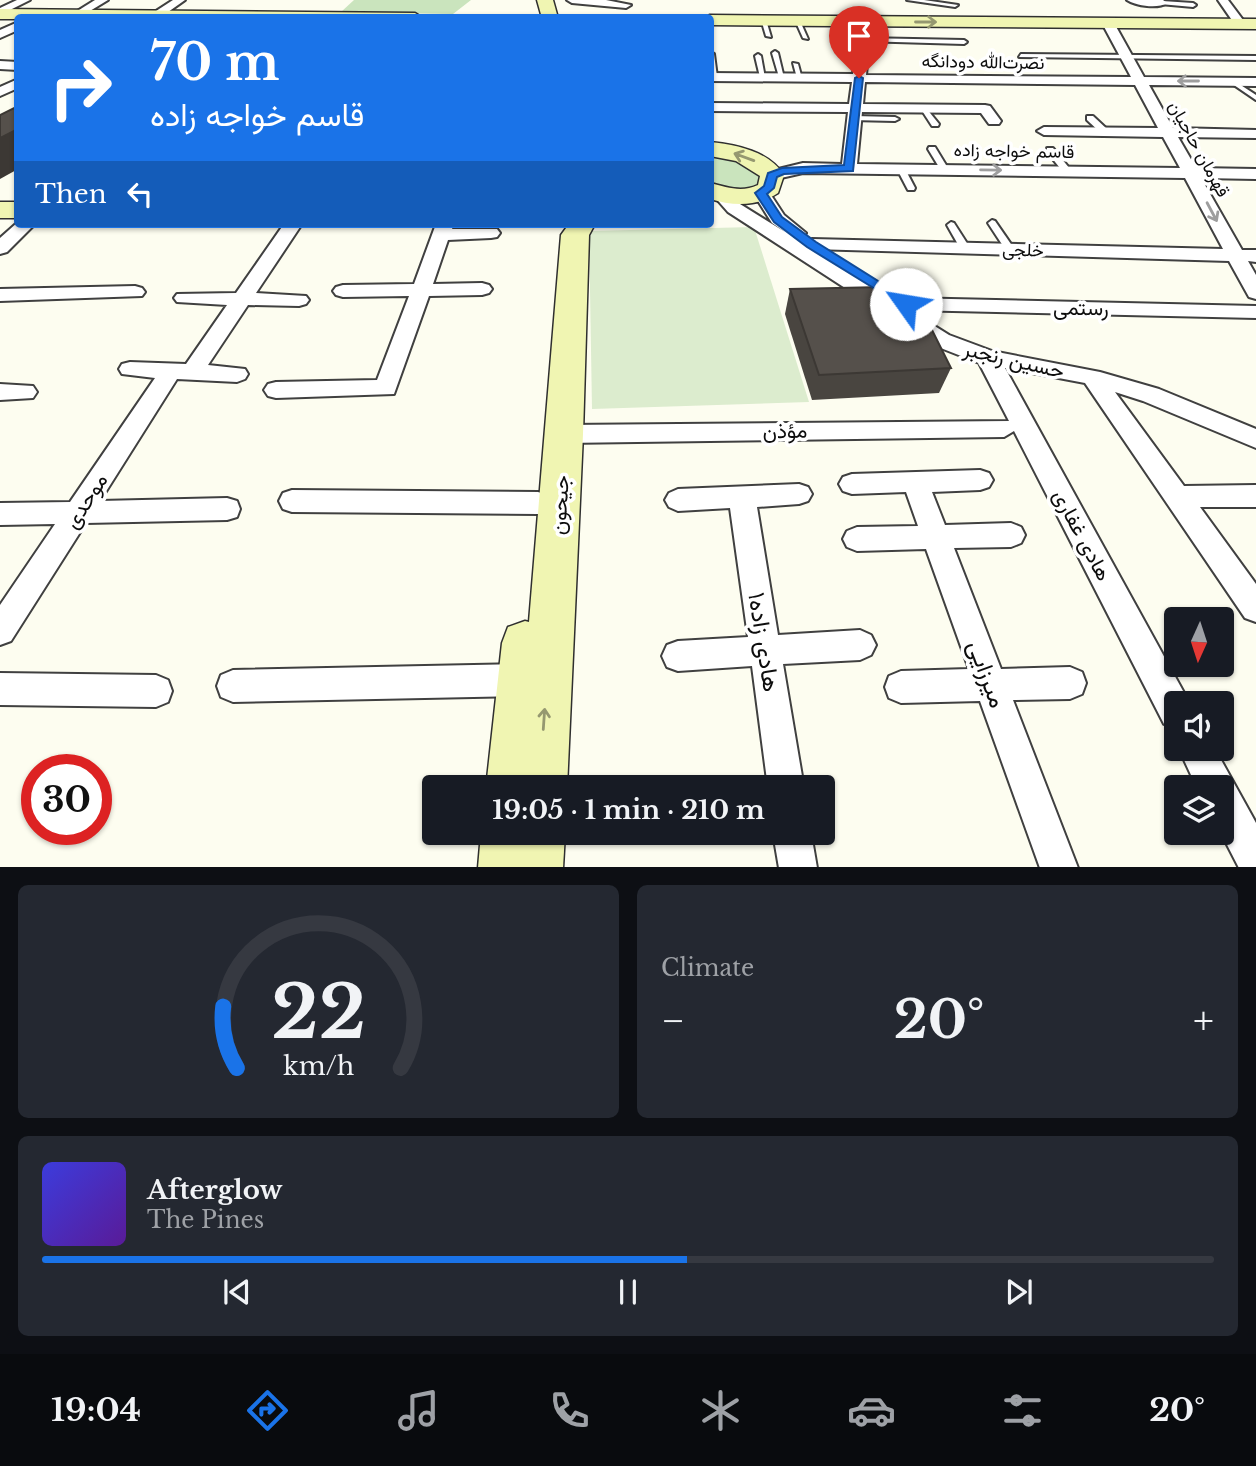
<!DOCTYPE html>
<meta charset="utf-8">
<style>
:root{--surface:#171b24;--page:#242831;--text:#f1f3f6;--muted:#9ea1a6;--line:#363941;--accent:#1a73e8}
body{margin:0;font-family:"Libre Baskerville",Vazirmatn,serif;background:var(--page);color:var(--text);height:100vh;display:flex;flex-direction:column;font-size:26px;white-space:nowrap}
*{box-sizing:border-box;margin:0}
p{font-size:23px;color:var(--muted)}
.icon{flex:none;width:38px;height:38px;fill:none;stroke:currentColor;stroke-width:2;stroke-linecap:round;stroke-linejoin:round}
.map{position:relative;height:867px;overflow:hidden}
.drawer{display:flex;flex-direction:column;gap:18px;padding:18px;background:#0d0f14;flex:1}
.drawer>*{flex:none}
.top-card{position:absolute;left:14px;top:14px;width:700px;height:214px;border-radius:7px;box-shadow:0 2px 5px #0004;background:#1a73e8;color:#fff;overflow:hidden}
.needle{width:46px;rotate:183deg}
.fabs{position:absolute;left:1164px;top:607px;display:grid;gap:14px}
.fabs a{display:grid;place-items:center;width:70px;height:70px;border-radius:7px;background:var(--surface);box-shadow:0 2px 5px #0004;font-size:35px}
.speed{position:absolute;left:21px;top:754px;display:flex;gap:14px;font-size:35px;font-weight:700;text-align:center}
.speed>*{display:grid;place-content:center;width:91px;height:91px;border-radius:50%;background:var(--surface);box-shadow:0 2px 5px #0004;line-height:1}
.speed .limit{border:10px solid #d22;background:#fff;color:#111}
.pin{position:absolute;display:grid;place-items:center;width:60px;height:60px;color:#fff;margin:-72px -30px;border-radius:50% 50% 50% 0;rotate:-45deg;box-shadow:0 0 7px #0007}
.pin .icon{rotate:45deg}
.me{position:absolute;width:77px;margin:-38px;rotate:302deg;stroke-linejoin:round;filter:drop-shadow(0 0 5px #0008)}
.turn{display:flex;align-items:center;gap:24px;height:147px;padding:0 21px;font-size:32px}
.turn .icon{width:91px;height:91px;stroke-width:2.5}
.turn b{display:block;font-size:49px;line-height:60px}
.then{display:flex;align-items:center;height:66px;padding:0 21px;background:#0003;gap:14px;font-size:26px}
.big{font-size:52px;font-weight:800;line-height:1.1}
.drawer .widget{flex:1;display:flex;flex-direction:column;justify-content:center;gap:10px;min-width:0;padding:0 24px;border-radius:10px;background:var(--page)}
.drawer .dial{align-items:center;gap:0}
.dial svg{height:182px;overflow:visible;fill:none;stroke:var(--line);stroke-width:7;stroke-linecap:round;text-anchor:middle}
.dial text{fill:var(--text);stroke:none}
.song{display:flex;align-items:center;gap:21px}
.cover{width:84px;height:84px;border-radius:10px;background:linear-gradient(135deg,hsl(240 70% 55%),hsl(270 70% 35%))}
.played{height:7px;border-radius:4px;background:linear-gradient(90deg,var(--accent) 55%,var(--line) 55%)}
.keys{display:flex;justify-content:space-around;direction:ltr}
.heat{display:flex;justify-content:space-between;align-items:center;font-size:38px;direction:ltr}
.drawer .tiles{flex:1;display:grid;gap:18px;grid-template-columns:1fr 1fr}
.widget:last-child{grid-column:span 2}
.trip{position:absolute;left:422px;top:775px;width:413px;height:70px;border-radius:7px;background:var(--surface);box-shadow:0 2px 5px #0004;font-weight:800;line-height:70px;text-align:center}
.dock{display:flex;height:112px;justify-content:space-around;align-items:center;background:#090b0e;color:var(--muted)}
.dock .icon{width:49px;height:49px}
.dock .current{color:var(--accent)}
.dock b{font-size:32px;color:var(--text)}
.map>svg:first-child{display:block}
</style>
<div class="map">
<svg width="1256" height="868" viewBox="0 0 1256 868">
<rect width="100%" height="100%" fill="#fdfdf0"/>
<g fill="#cae4bd">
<path d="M354 0H471L453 14 341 12Z"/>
<path d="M710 154 758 167 765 184 737 192 711 184Z"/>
</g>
<path fill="#dcecce" d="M754 227 809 402 592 409 589 231Z"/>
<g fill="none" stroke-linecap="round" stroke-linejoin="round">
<defs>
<g id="lane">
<path d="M907 0H924L958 5 955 7Z"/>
<path d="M1162 1 1193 3 1196 5 1193 7 1160 4Z"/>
<path d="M761 19 766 20 771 37 766 36Z"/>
<path d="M795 20 800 21 808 39 803 38Z"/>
<path d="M863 38 964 40 967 42 964 44 861 41Z"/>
<path d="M775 51 778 53 784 78 779 77 772 53Z"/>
<path d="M711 52 714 54 717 77 714 79 710 75Z"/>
<path d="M758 54 761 56 765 78 760 77 755 56Z"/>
<path d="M1021 54 1256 56V60L1019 57Z"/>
<path d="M793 63 798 64 802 79 797 78Z"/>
<path d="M1233 80 1256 95V100L1231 83V81Z"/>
<path d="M922 108H926L939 124 938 126H932L921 109Z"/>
<path d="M854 116 895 117 899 119 895 121 851 120V116Z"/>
<path d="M1087 116H1093L1108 130V134H1102L1087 120Z"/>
<path d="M929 147H935L949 170 948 172H942L928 149Z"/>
<path d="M1047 148H1053L1070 169V173H1064L1047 152Z"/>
<path d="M898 167H904L915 188 914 190H908L897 169Z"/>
<path d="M992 220 995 221 1015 250 1013 252 1010 253 1007 252 988 223Z"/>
<path d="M951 222 954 223 970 248 968 250H962L960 248 947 225Z"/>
</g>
<g id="street">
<path d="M17 0H30L0 15V8Z"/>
<path d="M95 0H108L80 17 71 15Z"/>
<path d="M173 0H185L161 17H153V13Z"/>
<path d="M567 0H606L631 5 626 8 572 3Z"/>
<path d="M1127 0H1163L1167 3C1158 9 1136 6 1127 0Z"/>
<path d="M1218 0H1228L1246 24 1244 26H1236Z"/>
<path d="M865 18 871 21 866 75 1131 77 1102 23 1108 20 1114 23 1144 77 1256 78V86L1149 85 1173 128 1256 130V138L1178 137 1196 168 1256 169V179L1201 178 1242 250H1256V262L1248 261 1256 275V299L1249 297 1229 261 812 249 897 303 906 298 1256 306V318L909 310 949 335 992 351 1100 372 1159 389 1256 429V448L1143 401 1115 392 1184 486 1256 485V507H1200L1256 584V622L1245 618 1085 383 1005 368 1188 700 1189 704H1176V729L1164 724 1014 431 1004 437 565 443 556 440 553 434 556 428 565 425 1009 421 979 363 933 345 728 212 713 195 715 191H727L740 204 785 232 772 223 753 193 761 188 767 189 784 215 806 233 803 237H793L803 244 812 239 1223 249 1185 178 803 173 772 180 766 178 764 175 766 172 803 163 842 164 848 112 710 111V103L849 104 852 82 710 81V73L853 74 859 21ZM865 82 1135 85 1158 128 1044 127 1037 131 1044 135 1163 137 1180 168 857 164 862 112 981 113 989 124H999L1001 121 990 106 985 105 863 104Z"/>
<path d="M18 22V30L0 38V30Z"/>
<path d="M0 61 18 62V70L0 69Z"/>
<path d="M18 79V88L0 96V87Z"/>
<path d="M18 222 35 224 7 252 0 254V238Z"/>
<path d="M284 224H302L256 293 306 296 309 300 306 304 299 306 248 305 208 365 245 369 248 374 245 379 237 382 177 379 100 501 227 498 237 501 240 509 237 517 227 520 86 523 11 641 0 645V605L55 524 0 525V503L70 502 155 378 122 374 119 369 122 364 130 362 186 364 227 305 177 302 174 298 177 294 236 293Z"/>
<path d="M436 224H454L452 229H497L500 233 497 237 491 238 448 240 433 284 482 283 489 285 492 289 489 293 482 295 429 296 394 394 276 398 268 396 264 390 268 384 276 382 377 380 409 296 343 297 336 295 333 291 336 287 343 285 414 284Z"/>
<path d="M135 286 142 288 145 292 142 296 0 301V289Z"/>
<path d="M0 384 33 386 37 392 33 398 0 400Z"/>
<path d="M980 470 989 473 993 480 989 487 980 490 932 492 945 525 1011 523 1021 527 1025 535 1021 543 1011 547 954 548 1001 669 1070 667 1082 672 1086 683 1082 694 1070 699 1013 700 1078 868H1040L980 701 901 703 889 698 885 687 889 676 901 671 969 669 926 549 857 551 847 547 843 539 847 531 857 527 918 526 906 492 852 494 843 491 839 484 843 477 852 474Z"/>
<path d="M799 484 808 487 812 494 808 501 799 504 757 507 778 635 860 630 871 635 876 645 871 655 860 660 783 664 804 788H768L752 666 678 671 667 667 662 656 667 645 678 641 748 637 730 508 678 511 669 507 665 500 669 493 678 489Z"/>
<path d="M292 490 538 492 547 495 551 503 547 511 538 514 292 512 283 509 279 501 283 493Z"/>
<path d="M521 664 532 669 537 680 532 691 521 696 233 702 221 697 217 686 221 675 233 670Z"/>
<path d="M0 673 156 675 168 680 172 691 168 702 156 707 0 705Z"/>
<path d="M1179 749H1215L1256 823V868H1239L1221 833 1222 788H1197Z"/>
<path d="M773 833H811L817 868H779Z"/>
</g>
<g id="secondary">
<path d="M537 0H553L558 18H542Z"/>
<path d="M0 9 415 13 423 18 0 19Z"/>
<path d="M710 15 1256 19V29L710 25V18H703Z"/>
<path d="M710 142C738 145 768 151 784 175L778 193C757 207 733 206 710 199V183C727 187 741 193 758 185L760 176 736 161 710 156Z"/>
<rect x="0" y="202" width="18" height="16"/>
<path d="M569 224H595L589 235 583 434 567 788H486L502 643 508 627 525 621 529 622 561 235Z"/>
<path d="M481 833H565L563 868H478Z"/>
</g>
</defs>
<use href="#lane" stroke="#404040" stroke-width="4"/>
<use href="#street" stroke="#404040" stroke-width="4"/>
<use href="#secondary" stroke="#2f2f2f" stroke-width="3"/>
<use href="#lane" fill="#fff" fill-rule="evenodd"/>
<use href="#street" fill="#fff" fill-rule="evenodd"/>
<use href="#secondary" fill="#f0f5b2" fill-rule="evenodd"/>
</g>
<path fill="#494540" d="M790 289 951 368 939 393 812 400 785 314Z"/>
<path fill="#3c3834" d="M18 129V169L0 179V138Z"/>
<g fill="#55504b" stroke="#3c3834" stroke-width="2">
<path d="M18 106V129L0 138V115Z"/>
<path d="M884 287 922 310 951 368 819 375 790 289Z"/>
</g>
<defs><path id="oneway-shaft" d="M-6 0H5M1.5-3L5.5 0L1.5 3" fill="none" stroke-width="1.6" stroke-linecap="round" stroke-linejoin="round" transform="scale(1.75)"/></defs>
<g stroke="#959870">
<use href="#oneway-shaft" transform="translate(926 22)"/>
<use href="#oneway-shaft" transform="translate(744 157) rotate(-160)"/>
<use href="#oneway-shaft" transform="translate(544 719) rotate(-86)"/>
</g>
<g stroke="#9e9e9e">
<use href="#oneway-shaft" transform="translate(1188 81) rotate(-180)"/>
<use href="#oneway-shaft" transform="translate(991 170) rotate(1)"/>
<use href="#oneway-shaft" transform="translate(1212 212) rotate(62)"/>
</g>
<path fill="#1a73e8" stroke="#114b97" stroke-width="2" d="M859 76 863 78 853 171 784 174 777 177 774 188 767 194 782 217 816 242 910 301V307L906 308 807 247 774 222 755 193 764 186 768 173 782 168 844 165 855 78Z"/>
<g text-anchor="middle" stroke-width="7" stroke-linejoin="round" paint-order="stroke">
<g font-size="18" fill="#0d0d0d" stroke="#fff">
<text transform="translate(983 62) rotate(1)" y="6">نصرت‌الله دودانگه</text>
<text transform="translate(1199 149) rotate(61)" y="6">قهرمان حاجیان</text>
<text transform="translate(1014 151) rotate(1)" y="6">قاسم خواجه زاده</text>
<text transform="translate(1023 250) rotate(2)" y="6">خلجی</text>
</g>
<g font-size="21" fill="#0d0d0d" stroke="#fff">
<text transform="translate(1081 308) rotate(1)" y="7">رستمی</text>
<text transform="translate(1014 360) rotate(13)" y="7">حسین رنجبر</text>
<text transform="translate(785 431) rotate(-1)" y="7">مؤذن</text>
<text transform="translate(86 501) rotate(-57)" y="7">موحدی</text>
<text transform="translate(560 505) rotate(-86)" y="7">جیحون</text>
<text transform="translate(1082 535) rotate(62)" y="7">هادی غفاری</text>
</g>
<g font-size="24" fill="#0d0d0d" stroke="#fff">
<text transform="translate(764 642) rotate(81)" y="8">هادی زاده۱</text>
<text transform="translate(987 674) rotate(70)" y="8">میرزایی</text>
</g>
</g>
</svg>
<div class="fabs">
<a><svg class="needle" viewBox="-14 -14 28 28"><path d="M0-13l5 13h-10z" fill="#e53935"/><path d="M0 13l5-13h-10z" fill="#9ea1a6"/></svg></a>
<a><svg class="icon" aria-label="sound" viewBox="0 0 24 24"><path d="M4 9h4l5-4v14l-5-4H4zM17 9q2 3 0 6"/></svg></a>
<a><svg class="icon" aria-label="layers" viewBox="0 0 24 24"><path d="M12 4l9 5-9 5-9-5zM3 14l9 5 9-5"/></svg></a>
</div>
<div class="speed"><div class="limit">30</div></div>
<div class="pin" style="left:859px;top:78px;background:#d93025"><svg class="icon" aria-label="arrive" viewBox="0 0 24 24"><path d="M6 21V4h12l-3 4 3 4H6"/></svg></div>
<svg class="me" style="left:906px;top:304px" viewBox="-20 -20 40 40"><circle r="19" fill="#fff"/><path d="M0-13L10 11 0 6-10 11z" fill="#1a73e8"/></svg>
<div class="trip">19:05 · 1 min · 210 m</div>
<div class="top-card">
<div class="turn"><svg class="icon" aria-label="right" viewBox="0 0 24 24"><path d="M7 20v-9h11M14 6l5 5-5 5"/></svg><div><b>70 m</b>قاسم خواجه زاده</div></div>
<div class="then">Then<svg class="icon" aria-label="left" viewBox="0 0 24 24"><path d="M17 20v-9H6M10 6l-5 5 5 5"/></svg></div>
</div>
</div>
<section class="drawer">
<div class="tiles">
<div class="widget dial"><svg viewBox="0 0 100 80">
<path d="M14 69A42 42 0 1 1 86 69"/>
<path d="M14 69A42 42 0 0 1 8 42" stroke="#1a73e8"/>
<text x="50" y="56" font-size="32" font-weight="700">22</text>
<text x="50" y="72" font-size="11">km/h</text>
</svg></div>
<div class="widget"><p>Climate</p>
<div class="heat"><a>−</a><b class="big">20°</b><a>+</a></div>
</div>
<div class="widget">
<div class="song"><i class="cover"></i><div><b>Afterglow</b><p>The Pines</p></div></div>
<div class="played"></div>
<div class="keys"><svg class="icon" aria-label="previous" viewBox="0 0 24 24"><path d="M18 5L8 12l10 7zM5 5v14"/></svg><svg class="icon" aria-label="pause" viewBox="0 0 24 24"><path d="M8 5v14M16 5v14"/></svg><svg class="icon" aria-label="next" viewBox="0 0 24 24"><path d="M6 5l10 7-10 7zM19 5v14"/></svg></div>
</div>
</div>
</section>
<nav class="dock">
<b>19:04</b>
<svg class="icon current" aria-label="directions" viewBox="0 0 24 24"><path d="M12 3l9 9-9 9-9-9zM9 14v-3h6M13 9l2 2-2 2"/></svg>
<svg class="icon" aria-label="music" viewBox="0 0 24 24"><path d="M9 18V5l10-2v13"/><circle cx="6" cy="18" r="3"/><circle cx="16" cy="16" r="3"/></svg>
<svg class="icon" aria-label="phone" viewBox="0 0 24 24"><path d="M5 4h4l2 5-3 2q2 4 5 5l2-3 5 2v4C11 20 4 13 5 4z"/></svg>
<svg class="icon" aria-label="climate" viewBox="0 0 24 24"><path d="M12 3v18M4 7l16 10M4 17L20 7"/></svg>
<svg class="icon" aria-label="car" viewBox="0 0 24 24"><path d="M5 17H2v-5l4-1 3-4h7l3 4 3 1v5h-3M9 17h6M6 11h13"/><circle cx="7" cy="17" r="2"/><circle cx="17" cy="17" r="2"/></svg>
<svg class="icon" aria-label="filters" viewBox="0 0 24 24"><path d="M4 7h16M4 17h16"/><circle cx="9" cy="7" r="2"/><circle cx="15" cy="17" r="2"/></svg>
<b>20°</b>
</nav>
